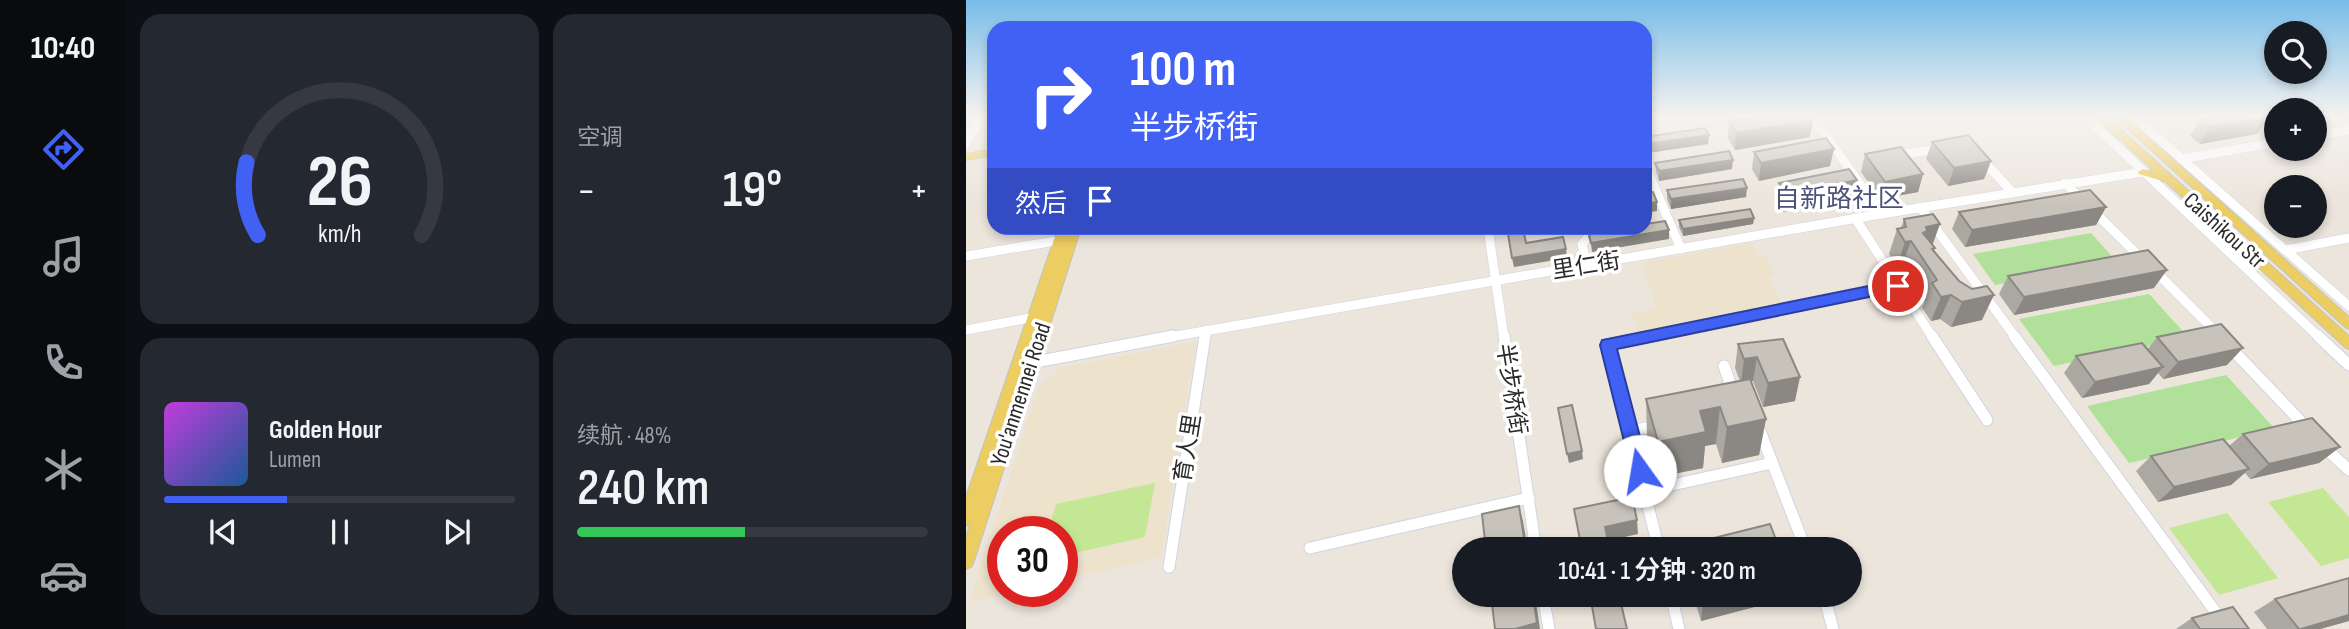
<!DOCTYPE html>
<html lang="zh">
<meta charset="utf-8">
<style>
:root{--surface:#171b24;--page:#242831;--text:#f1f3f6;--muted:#9ea1a6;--line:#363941;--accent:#4160f4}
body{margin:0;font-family:"Sofia Sans Condensed","Noto Sans SC",sans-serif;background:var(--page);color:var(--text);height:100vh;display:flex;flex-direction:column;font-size:26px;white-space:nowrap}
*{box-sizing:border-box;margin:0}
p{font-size:23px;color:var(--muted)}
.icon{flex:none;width:38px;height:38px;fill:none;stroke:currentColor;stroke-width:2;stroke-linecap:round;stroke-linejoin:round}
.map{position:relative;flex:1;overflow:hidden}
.details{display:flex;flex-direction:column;gap:14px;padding:14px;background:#0d0f14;width:840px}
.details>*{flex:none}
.guide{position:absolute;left:21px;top:21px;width:665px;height:214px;border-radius:21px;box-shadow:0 4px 10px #0003;background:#4160f4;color:#fff;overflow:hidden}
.tools{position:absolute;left:1298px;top:21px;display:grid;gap:14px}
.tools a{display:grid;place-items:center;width:63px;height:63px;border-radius:50%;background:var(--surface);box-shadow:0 4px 10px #0003;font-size:35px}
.speed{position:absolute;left:21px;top:516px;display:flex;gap:14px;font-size:35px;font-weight:700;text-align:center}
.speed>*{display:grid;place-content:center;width:91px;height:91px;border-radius:50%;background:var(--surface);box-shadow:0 4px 10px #0003;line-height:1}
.speed .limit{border:10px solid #d22;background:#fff;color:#111}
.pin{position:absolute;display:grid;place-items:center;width:60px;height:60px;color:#fff;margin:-30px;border:4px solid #fff;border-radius:50%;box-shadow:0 2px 7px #0007}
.me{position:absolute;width:77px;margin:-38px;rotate:347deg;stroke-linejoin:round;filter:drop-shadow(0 0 5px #0008)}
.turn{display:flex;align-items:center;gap:24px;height:147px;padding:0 28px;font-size:32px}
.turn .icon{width:91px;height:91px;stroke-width:2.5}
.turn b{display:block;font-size:49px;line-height:60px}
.then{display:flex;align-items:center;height:66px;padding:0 28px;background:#0003;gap:14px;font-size:26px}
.big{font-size:52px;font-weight:600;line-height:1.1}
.details .card{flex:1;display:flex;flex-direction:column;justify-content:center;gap:10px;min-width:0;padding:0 24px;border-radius:21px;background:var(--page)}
.details .dial{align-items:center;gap:0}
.dial svg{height:182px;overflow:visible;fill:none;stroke:var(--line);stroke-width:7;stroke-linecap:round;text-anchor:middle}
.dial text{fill:var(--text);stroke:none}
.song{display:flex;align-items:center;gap:21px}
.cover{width:84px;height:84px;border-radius:10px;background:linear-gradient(135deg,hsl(290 70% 55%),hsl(210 70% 35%))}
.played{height:7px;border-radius:4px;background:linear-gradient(90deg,var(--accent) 35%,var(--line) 35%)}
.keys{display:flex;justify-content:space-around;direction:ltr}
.heat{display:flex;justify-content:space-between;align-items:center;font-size:38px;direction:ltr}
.charge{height:10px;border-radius:5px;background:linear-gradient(90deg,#34c759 48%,var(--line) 0)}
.details .tiles{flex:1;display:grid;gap:14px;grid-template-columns:repeat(2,1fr)}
.trip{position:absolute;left:486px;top:537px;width:410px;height:70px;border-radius:35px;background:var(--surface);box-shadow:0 4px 10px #0003;font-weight:600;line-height:70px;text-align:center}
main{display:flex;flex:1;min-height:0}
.menu{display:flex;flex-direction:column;width:126px;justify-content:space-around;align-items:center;background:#090b0e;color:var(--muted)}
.menu .icon{width:49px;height:49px}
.menu .active{color:var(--accent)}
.menu b{font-size:32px;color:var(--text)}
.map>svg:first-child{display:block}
</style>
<main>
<nav class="menu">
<b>10:40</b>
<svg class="icon active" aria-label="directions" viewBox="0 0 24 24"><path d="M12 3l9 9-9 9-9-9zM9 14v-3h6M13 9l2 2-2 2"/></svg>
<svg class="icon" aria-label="music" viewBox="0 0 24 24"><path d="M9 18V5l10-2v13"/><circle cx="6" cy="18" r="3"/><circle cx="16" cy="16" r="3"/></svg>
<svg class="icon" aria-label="phone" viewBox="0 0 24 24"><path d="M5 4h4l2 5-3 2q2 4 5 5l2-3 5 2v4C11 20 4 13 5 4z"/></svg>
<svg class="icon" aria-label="climate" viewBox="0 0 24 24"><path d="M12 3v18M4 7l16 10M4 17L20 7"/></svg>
<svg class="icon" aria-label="car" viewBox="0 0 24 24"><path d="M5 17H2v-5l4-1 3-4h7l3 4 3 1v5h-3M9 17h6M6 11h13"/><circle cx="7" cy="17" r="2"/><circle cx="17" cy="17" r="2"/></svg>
</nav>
<section class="details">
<div class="tiles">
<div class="card dial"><svg viewBox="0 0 100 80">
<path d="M14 69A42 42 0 1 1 86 69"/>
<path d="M14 69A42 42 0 0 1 9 37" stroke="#4160f4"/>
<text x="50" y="56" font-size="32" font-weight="700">26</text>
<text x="50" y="72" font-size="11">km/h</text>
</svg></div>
<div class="card"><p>空调</p>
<div class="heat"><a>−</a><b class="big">19°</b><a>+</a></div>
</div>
<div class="card">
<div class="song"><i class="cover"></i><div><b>Golden Hour</b><p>Lumen</p></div></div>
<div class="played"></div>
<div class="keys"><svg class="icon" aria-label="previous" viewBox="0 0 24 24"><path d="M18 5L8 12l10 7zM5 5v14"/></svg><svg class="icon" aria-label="pause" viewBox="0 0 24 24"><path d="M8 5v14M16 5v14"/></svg><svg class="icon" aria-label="next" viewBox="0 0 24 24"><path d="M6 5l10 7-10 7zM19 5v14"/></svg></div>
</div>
<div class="card"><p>续航 · 48%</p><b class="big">240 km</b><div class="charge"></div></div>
</div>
</section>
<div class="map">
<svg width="1383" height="629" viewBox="0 0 1383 629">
<rect width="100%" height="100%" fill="#ebe5dc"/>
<g fill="#ede2cc">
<path d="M1185 117H1311V122L1281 126 1276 122 1223 131 1227 135 1210 138Z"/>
<path d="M785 243 792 257 799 256 808 276 802 277 817 307 673 336 666 314 691 308 675 263Z"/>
<path d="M230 342 195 557 96 580V532H37V592H48L3 602 72 388 96 367Z"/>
</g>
<g fill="#b1e09a">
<path d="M1125 233 1151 262 1029 285 1007 254Z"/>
<path d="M1183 294 1223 338 1088 366 1053 319Z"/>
<path d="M1260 375 1309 429 1163 463 1121 406Z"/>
</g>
<g fill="#c4e796">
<path d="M189 483 179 537 96 556V532H82L90 504Z"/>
<path d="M1357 488 1383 517V558L1355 566 1302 502Z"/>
<path d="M1261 513 1312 578 1253 595 1203 528Z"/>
</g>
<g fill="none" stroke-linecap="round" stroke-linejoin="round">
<defs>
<g id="minor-far1">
<path d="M1120 117 1354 338"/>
<path d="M1168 117 1383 306"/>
<path d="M836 120 848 118 915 214"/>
<path d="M1349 136 1383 130"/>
<path d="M0 144 14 117"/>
<path d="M928 156 976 148"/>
<path d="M1016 159 1046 192"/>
<path d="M1215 159 1311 142"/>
<path d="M679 165 715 249"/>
<path d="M1099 183 1177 260"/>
<path d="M954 207 1050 338"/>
<path d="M889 218 967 338"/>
<path d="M522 228 538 338"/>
<path d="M1319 250 1383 238"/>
<path d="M0 256 95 240"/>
<path d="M621 265 616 244 624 235 622 228"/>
<path d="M1188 270 1252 334"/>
<path d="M0 330 69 317"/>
<path d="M198 338 915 214 1177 172"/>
<path d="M239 338 240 330"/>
<path d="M677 338 932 286"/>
</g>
<g id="minor">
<path d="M538 336 570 550"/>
<path d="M685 336 642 345 693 550"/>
<path d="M966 336 1021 420"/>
<path d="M1048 336 1262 629"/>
<path d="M1352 336 1383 365"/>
<path d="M1262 345 1341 428"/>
<path d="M64 363 207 336"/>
<path d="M758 366 768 395"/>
<path d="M792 426 840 550"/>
<path d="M665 431 694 425"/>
<path d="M1358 447 1383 470"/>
<path d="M679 491 806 463"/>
<path d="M344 548 563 498"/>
<path d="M203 567 239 336"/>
<path d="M577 595 583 629"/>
<path d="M705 595 713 629"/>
<path d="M858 595 867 629"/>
</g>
<g id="major">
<path d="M1130 117H1141L1383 336V349L1379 347 1200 182 1173 174 1172 172 1177 169 1189 172Z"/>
<path d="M1149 117H1160L1383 317V329L1379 327Z"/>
<path d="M28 149V155L0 160V154Z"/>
<path d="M92 228H115L8 561 6 566 0 569V538L4 524 0 526V497Z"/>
</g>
</defs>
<use href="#minor-far1" stroke="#d1d4e2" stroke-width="10"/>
<use href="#minor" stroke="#d1d4e2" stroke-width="13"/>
<use href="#major" stroke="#c3c3c3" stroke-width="2"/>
<use href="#minor-far1" stroke="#fff" stroke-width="9"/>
<use href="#minor" stroke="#fff" stroke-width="11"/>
<use href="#major" fill="#eccd61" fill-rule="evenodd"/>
</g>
<g fill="#aba8a1">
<path d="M1235 119 1291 134 1234 144 1224 136Z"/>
<path d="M763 121 844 137 769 150 762 138Z"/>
<path d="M679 137 742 144 682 153 679 146Z"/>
<path d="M966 142 1025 161 1018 179 982 186 960 159Z"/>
<path d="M788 152 864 166 793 181 786 169Z"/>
<path d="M899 154 957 174 952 192 914 199 895 172Z"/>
<path d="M689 163 766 169 693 181 690 172Z"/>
<path d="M891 180 887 198 817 212 810 201 813 183Z"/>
<path d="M701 190 780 197 705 209 701 199Z"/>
<path d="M1140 207 1130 225 999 247 986 229 993 212Z"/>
<path d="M788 218 787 224 717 236 713 227V220Z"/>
<path d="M938 219 966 245 969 248 968 251 1016 320 985 327 974 319 965 321 956 308 959 301 936 266 931 267 923 254 931 229 935 228Z"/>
<path d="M1042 276 1188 288 1048 315 1033 294Z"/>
<path d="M1191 337 1261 365 1197 379 1192 373 1183 384 1116 398 1098 373 1110 356 1182 349Z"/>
<path d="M817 339 829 401 797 407 787 381H785L800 419 793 455 756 463 750 444 739 446 737 468 692 477 681 436 680 399 774 381 769 368 772 344Z"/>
<path d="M1277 434 1374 447 1353 463 1284 479 1279 473 1265 485 1192 502 1170 471 1185 456 1263 446Z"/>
<path d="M1383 578V621L1354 629H1301L1288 612 1309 599Z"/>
<path d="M727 595H820L819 599 735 621Z"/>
<path d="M1226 618 1283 629H1210Z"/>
</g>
<g fill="#8b8883">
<path d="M1303 117 1291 134 1234 144 1245 127Z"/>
<path d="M847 120 844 137 769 150 770 133Z"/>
<path d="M743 135 742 144 682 153V144Z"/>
<path d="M868 149 864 166 793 181 795 163Z"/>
<path d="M767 160 766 169 693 181V171Z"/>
<path d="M1025 161 1018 179 982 186 988 168Z"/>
<path d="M957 174 952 192 914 199 919 182Z"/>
<path d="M891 180 887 198 817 212 820 195Z"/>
<path d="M781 188 780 197 705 209V199Z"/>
<path d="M691 202V211L679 213V204Z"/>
<path d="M1140 207 1130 225 999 247 1006 230Z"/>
<path d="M788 218 787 224 717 236V229Z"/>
<path d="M974 224 965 249 951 252 960 227Z"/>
<path d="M557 228H587L558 232Z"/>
<path d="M703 230V239L626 252 625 243Z"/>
<path d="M945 241 936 266 931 267 939 242Z"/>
<path d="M600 249 601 258 548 267 546 258Z"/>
<path d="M1201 270 1188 288 1048 315 1058 297Z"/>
<path d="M985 295 974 319 965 321 975 297Z"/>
<path d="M1028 295 1016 320 985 327 996 302Z"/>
<path d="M1277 348 1261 365 1197 379 1212 362Z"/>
<path d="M791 357 787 381 775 383 778 359Z"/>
<path d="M1197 367 1183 384 1116 398 1129 382Z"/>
<path d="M834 377 829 401 797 407 802 383Z"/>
<path d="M754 407 750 444 739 446 737 468 692 477V442L734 411Z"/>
<path d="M800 419 793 455 756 463 761 427Z"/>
<path d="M1374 447 1353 463 1284 479 1303 464Z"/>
<path d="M616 451 617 459 603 463 601 454Z"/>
<path d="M1283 469 1265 485 1192 502 1208 487Z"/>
<path d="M553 506 557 521 562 550H560Z"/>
<path d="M671 520 672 534 641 541 639 527Z"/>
<path d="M567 595H569L574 629H549Z"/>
<path d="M769 595H820L819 599 735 621 737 603Z"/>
<path d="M1383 615V621L1354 629H1335Z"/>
</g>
<g fill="#c7c3bb" stroke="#8b8883" stroke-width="2">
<path d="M795 117H845L847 120 770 133 763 121Z"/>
<path d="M1246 117H1301L1245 127 1235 119Z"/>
<path d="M739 128 743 135 682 144 679 137Z"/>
<path d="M1002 135 1025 161 988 168 966 142Z"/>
<path d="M860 138 868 149 795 163 788 152Z"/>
<path d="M935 147 957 174 919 182 899 154Z"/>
<path d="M763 151 767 160 693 171 689 163Z"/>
<path d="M883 169 891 180 820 195 813 183Z"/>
<path d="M777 179 781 188 705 199 701 190Z"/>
<path d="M1124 190 1140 207 1006 230 993 212Z"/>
<path d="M687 192 691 202 679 204V193Z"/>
<path d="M784 209 788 218 717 229 713 220Z"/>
<path d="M967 214 974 224 960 227 961 231 957 233 969 248 966 249 993 281 1006 289 1021 286 1028 295 996 302 985 295 975 297 966 283 971 280 945 241 939 242 931 229 940 227 938 219Z"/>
<path d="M699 221 703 230 625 243 623 236 627 232 658 228H679V224Z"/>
<path d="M541 228H557L560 243 597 237 600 249 546 258Z"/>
<path d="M1182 250 1201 270 1058 297 1042 276Z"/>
<path d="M1255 324 1277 348 1212 362 1191 337Z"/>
<path d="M817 339 834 377 802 383 791 357 778 359 772 344Z"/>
<path d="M1176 343 1197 367 1129 382 1110 356Z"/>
<path d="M784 379 800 419 761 427 754 407 734 411 740 432 692 442 680 399Z"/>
<path d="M606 405 616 451 601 454 592 408Z"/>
<path d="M1346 418 1374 447 1303 464 1277 434Z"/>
<path d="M1257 439 1283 469 1208 487 1185 456Z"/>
<path d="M666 497 671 520 639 527 644 550H616L608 509Z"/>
<path d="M553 506 560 550H520L516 514Z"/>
<path d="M804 524 814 550H721L720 545Z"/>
<path d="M1383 578V615L1335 629H1333L1309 599Z"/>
<path d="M525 595H567L571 623 549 629H529Z"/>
<path d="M624 595H653L661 629H630Z"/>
<path d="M735 595H769L737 603Z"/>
<path d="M1267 607 1283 629H1234L1226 618Z"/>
</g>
<linearGradient id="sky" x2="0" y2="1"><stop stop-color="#79bce9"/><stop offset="0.57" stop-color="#f6f3ef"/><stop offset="1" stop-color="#f6f3ef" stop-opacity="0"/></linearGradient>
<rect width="1383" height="205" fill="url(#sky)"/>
<path fill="#4160f4" stroke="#2a3e9f" stroke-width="2" d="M932 280 937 282 940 286 937 290 651 349 683 471 681 477 674 479 667 477 634 345 636 340Z"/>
<g text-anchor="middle" stroke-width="7" stroke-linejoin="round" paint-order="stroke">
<g font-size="23" fill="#2a2a2a" stroke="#fff">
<text transform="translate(1259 230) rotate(42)" y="8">Caishikou Str</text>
<text transform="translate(620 265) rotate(-9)" y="8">里仁街</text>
<text transform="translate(546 389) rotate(81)" y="8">半步桥街</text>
<text transform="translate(54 394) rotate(-72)" y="8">You'anmennei Road</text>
<text transform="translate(221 448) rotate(-81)" y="8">育人里</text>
</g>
<g font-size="26" fill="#4c5379" stroke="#fff">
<text x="873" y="207">自新路社区</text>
</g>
</g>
</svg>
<div class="tools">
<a><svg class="icon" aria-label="search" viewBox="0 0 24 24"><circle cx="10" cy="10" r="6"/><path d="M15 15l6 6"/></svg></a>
<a>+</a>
<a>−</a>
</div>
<div class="speed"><div class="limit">30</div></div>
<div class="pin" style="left:932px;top:286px;background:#d93025"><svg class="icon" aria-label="arrive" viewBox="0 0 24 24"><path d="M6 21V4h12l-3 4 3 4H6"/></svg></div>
<svg class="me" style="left:674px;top:471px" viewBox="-20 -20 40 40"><circle r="19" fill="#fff"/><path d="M0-13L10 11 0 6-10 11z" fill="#4160f4"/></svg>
<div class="trip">10:41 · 1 分钟 · 320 m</div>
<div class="guide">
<div class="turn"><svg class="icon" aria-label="right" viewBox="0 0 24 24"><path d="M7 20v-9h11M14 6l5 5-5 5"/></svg><div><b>100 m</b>半步桥街</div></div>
<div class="then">然后<svg class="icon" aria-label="arrive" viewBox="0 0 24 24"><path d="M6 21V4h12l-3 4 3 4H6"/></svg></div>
</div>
</div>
</main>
